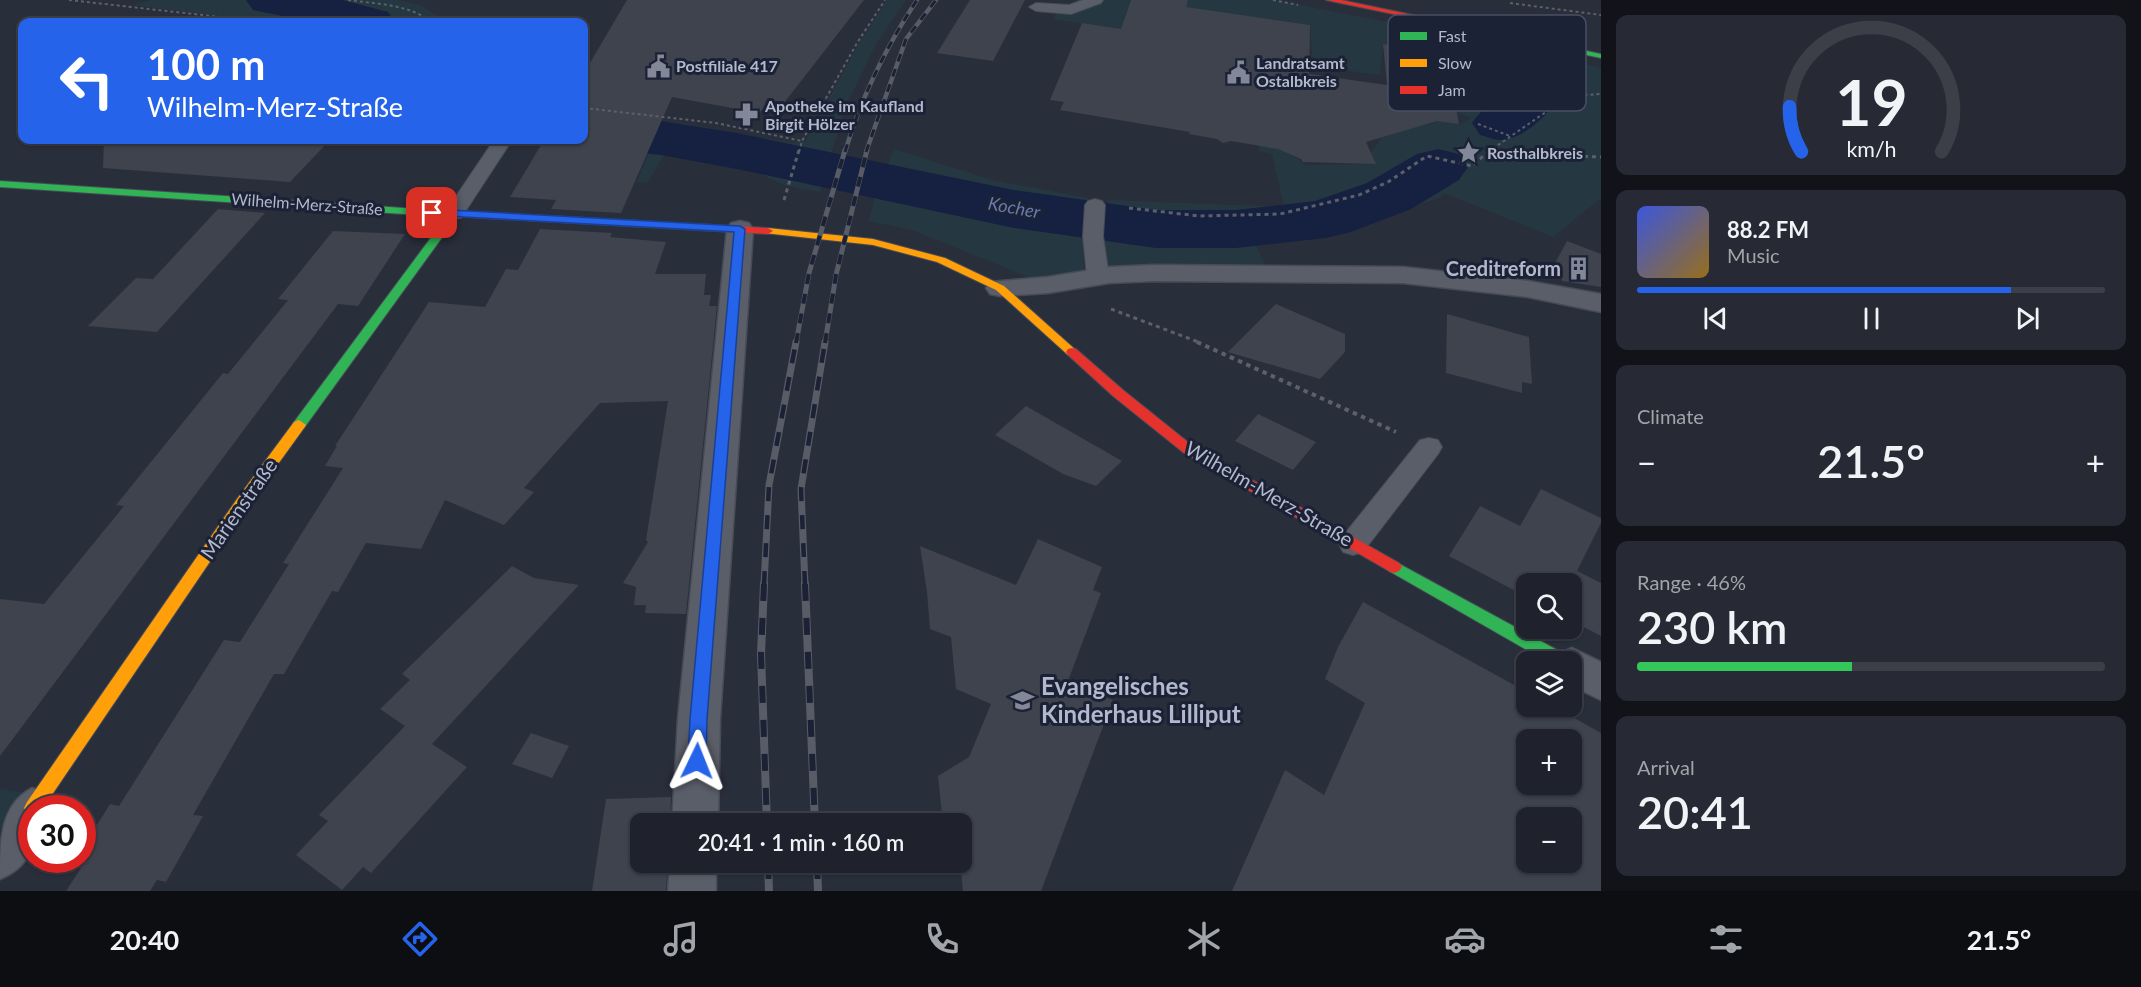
<!DOCTYPE html>
<meta charset="utf-8">
<style>
:root{--surface:#1f222c;--page:#272a34;--text:#f1f3f6;--muted:#a1a4a9;--line:#3c3f48;--accent:#2563eb}
body{margin:0;font-family:Lato,sans-serif;background:var(--page);color:var(--text);height:100vh;display:flex;flex-direction:column;font-size:22px;white-space:nowrap}
*{box-sizing:border-box;margin:0}
p{font-size:20px;color:var(--muted)}
.icon{flex:none;width:33px;height:33px;fill:none;stroke:currentColor;stroke-width:2;stroke-linecap:round;stroke-linejoin:round}
.map{position:relative;flex:1;overflow:hidden}
.details{display:flex;flex-direction:column;gap:15px;padding:15px;background:#111318;width:540px}
.details>*{flex:none}
.banner{position:absolute;left:18px;top:18px;width:570px;height:126px;border-radius:12px;box-shadow:0 2px 4px #0004,0 0 0 2px var(--line);background:#2563eb;color:#fff;overflow:hidden}
.fabs{position:absolute;left:1516px;top:573px;display:grid;gap:12px}
.fabs a{display:grid;place-items:center;width:66px;height:66px;border-radius:12px;background:var(--surface);box-shadow:0 2px 4px #0004,0 0 0 2px var(--line);font-size:30px}
.speed{position:absolute;left:18px;top:795px;display:flex;gap:12px;font-size:30px;font-weight:700;text-align:center}
.speed>*{display:grid;place-content:center;width:78px;height:78px;border-radius:50%;background:var(--surface);box-shadow:0 2px 4px #0004,0 0 0 2px var(--line);line-height:1}
.speed .limit{border:9px solid #d22;background:#fff;color:#111}
.pin{position:absolute;display:grid;place-items:center;width:51px;height:51px;color:#fff;margin:-26px;border-radius:12px;box-shadow:0 3px 9px #0006}
.me{position:absolute;width:66px;margin:-33px;rotate:2deg;stroke-linejoin:round;filter:drop-shadow(0 0 4px #0008)}
.turn{display:flex;align-items:center;gap:21px;height:126px;padding:0 30px;font-size:27px}
.turn .icon{width:78px;height:78px;stroke-width:2.5}
.turn b{display:block;font-size:42px;line-height:51px}
.big{font-size:45px;font-weight:600;line-height:1.1}
.details .card{flex:1;display:flex;flex-direction:column;justify-content:center;gap:9px;min-width:0;padding:0 21px;border-radius:12px;background:var(--page)}
.details .dial{align-items:center;gap:0}
.dial svg{height:156px;overflow:visible;fill:none;stroke:var(--line);stroke-width:7;stroke-linecap:round;text-anchor:middle}
.dial text{fill:var(--text);stroke:none}
.song{display:flex;align-items:center;gap:18px}
.cover{width:72px;height:72px;border-radius:9px;background:linear-gradient(135deg,hsl(230 70% 55%),hsl(40 70% 35%))}
.played{height:6px;border-radius:3px;background:linear-gradient(90deg,var(--accent) 80%,var(--line) 80%)}
.keys{display:flex;justify-content:space-around;direction:ltr}
.heat{display:flex;justify-content:space-between;align-items:center;font-size:33px;direction:ltr}
.charge{height:9px;border-radius:4px;background:linear-gradient(90deg,#34c759 46%,var(--line) 0)}
.trip{position:absolute;left:630px;top:813px;width:342px;height:60px;border-radius:12px;background:var(--surface);box-shadow:0 2px 4px #0004,0 0 0 2px var(--line);font-weight:600;line-height:60px;text-align:center}
.tabs{display:flex;height:96px;justify-content:space-around;align-items:center;background:#0c0e12;color:var(--muted)}
.tabs .icon{width:42px;height:42px}
.tabs .selected{color:var(--accent)}
.tabs b{font-size:27px;color:var(--text)}
main{display:flex;flex:1;min-height:0}
.map>svg:first-child{display:block}
</style>
<main>
<div class="map">
<svg width="1601" height="891" viewBox="0 0 1601 891">
<rect width="100%" height="100%" fill="#292e3b"/>
<g fill="#253842">
<path d="M151 0H397L420 5 448 22H269L133 5Z"/>
<path d="M887 0H906L876 44 844 110 820 192 783 185 738 163 666 152 647 183 637 182 652 145 572 140H584V113L685 124 794 143 806 141 859 43Z"/>
<path d="M1077 0H1131L1120 32 1109 27 1053 19 1059 9 1071 10Z"/>
<path d="M1180 0H1273L1419 28 1601 68V198L1553 237 1444 193 1439 198 1347 226 1252 236 1269 274 1109 275 1102 236 1108 200 1284 207 1272 154 1259 151 1258 135C1269 142 1300 157 1305 165L1375 164 1371 152 1383 137 1393 134 1366 119 1420 122 1429 125 1437 121 1461 124 1471 118 1456 112 1445 52 1383 44 1380 75 1313 66 1310 25 1254 17 1175 46Z"/>
<path d="M894 149 992 180 1088 198 1083 234 1084 279 1048 285 912 230 869 221 875 195Z"/>
<path d="M0 789 26 793 0 830Z"/>
</g>
<g fill="none" stroke-linecap="round" stroke-linejoin="round">
<g fill="#162040" fill-rule="evenodd">
<path d="M246 0H342L388 12 395 22H312L253 10Z"/>
<path d="M1528 86 1547 90 1555 102C1544 119 1521 140 1499 140 1493 140 1486 136 1480 135L1472 123C1486 103 1505 91 1528 86Z"/>
<path d="M584 113 661 121 737 133 1014 190 1156 210H1236L1315 201 1367 183 1417 154 1438 149 1459 154 1468 167 1459 180 1411 209 1348 233 1325 238 1236 248H1156L1014 228 737 169 661 155 584 147 564 142 562 140H584Z"/>
</g>
</g>
<g fill="#3e434e" fill-rule="evenodd">
<path d="M627 0H864L777 112 763 109 759 113 672 97 621 213 551 209 556 200 510 197 544 140H584V73Z"/>
<path d="M970 0H1025L993 61 937 53Z"/>
<path d="M1131 0H1188L1186 7 1310 25 1309 74 1387 85 1383 44 1445 52 1459 124 1437 121 1366 142 1376 164 1303 162 1301 159 1278 149 1231 141 1223 143 1217 139 1189 134 1190 132 1060 110 1064 102 1050 100 1082 23 1121 29Z"/>
<path d="M104 140H330L290 182 103 168Z"/>
<path d="M218 209 265 213 157 332 88 326 136 278 153 279Z"/>
<path d="M540 229 612 233 610 237 666 242 655 274H706L704 295H711L709 306H717L686 614 645 613 646 605H634L636 587 623 583 648 542 646 540 668 401 600 403 524 488 534 492 504 525 445 500 421 549 366 543 338 592 332 591 284 674H274L193 815 203 816 166 882 157 880 150 891H66L81 868 71 867 76 860H82V849L110 804 119 806 224 640 240 642 289 564 283 563 343 468 325 466 337 446H335L429 302 485 307 506 269 518 270Z"/>
<path d="M333 231 405 234 358 306 338 304 0 756V599L44 604 124 506 116 505 223 373 228 374 288 300 278 299Z"/>
<path d="M1567 241 1601 254V287L1562 281 1555 263Z"/>
<path d="M1276 304 1345 334V352L1320 379 1228 352Z"/>
<path d="M1447 314 1529 337 1532 384 1522 382V393L1446 373Z"/>
<path d="M1026 406 1122 461 1096 486 1063 474 995 435Z"/>
<path d="M1258 414 1316 442 1293 470 1235 441Z"/>
<path d="M1541 489 1601 518V523L1577 571 1601 583V636L1572 621V584H1527V597L1449 556 1480 506 1520 526Z"/>
<path d="M1038 539 1102 567 1093 590 1101 593 1068 681 1113 700 1041 891H963L960 862 962 824H943L938 776 969 757 991 704 956 689 951 637 930 629 927 592 920 546 1016 585Z"/>
<path d="M512 566 534 578 579 585 432 744 467 767 371 873 363 867 342 890 296 855 328 821 319 815 405 726 380 709 410 680 402 674Z"/>
<path d="M1363 602 1527 692V706H1553L1601 733V891H1232L1285 770 1324 795 1365 703 1325 679 1338 647ZM1527 740H1572V784H1527ZM1527 818H1572V862H1527Z"/>
<path d="M531 733 569 746 552 778 512 764Z"/>
<path d="M671 797 670 824H640V862H668L666 891H592L606 799Z"/>
</g>
<g fill="none" stroke-linecap="round" stroke-linejoin="round">
<defs>
<g id="lane">
<path d="M1083 0H1103L1101 3 1071 14 1036 11 1029 7 1036 3 1069 5Z"/>
<path d="M494 140H512L461 218H447L444 214Z"/>
<path d="M1095 199 1102 201 1105 205 1103 236 1109 277 1106 282 1098 283 1090 282 1087 277 1083 236 1085 205 1088 201Z"/>
<path d="M1429 438 1438 440 1442 447 1438 454 1363 552 1353 555 1343 552 1339 544 1343 536 1420 440Z"/>
</g>
<g id="street">
<path d="M740 221 749 223 753 229 720 719 718 824H672L678 719 727 229 731 223Z"/>
<path d="M1154 265 1403 267 1528 281 1601 294V312L1528 297 1403 283 1154 281 1109 283 1048 293 1000 296 990 294 986 288 990 282 1048 277 1109 267Z"/>
<path d="M1572 648 1601 662V700L1572 686V662H1554L1558 654Z"/>
<path d="M32 788 48 794 54 808H32C32 842 36 864 0 879 0 840 0 805 32 788Z"/>
<path d="M670 862H716V891H668Z"/>
</g>
<g id="fast">
<path d="M1506 34 1601 54V58L1506 38Z"/>
<path d="M0 181 419 209 424 212 419 215 0 187Z"/>
<path d="M454 211 459 214 304 428H294L292 425 294 422 450 212Z"/>
<path d="M1394 561 1570 657 1572 662H1548L1389 571 1386 567 1389 563Z"/>
</g>
<g id="slow">
<path d="M768 228 873 239 945 258 1004 286 1078 352 1076 355H1068L996 290 937 262 873 245 764 233V229Z"/>
<path d="M299 420 306 425 304 428 247 507 43 808H32V816L27 814 24 808 27 802 237 499 294 422Z"/>
</g>
<g id="jam">
<path d="M1326 0H1341L1513 36 1509 38Z"/>
<path d="M419 209 768 228 773 231 768 234 415 214 414 212Z"/>
<path d="M1072 348 1076 349 1123 390 1194 447 1399 563 1402 567 1399 571 1394 573 1389 571 1184 453 1113 396 1068 355 1066 352 1068 349Z"/>
</g>
</defs>
<use href="#lane" stroke="#474b57" stroke-width="2"/>
<use href="#street" stroke="#474b57" stroke-width="3"/>
<use href="#fast" stroke="#474b57" stroke-width="2"/>
<use href="#slow" stroke="#474b57" stroke-width="2"/>
<use href="#jam" stroke="#474b57" stroke-width="2"/>
<g stroke="#5c606a" stroke-width="2" stroke-dasharray="3 3" stroke-linecap="butt">
<path d="M69 0 238 19"/>
<path d="M348 0C377 4 408 4 432 22"/>
<path d="M1273 0 1298 5"/>
<path d="M1510 3 1601 15"/>
<path d="M584 108 716 123 802 141"/>
<path d="M1478 124 1510 136"/>
<path d="M799 152 802 141 857 43 885 0"/>
<path d="M1488 152 1569 96 1601 94"/>
</g>
<g stroke="#5c606a" stroke-width="3" stroke-dasharray="4 4" stroke-linecap="butt">
<path d="M1488 153 1601 157"/>
<path d="M784 200 799 150"/>
<path d="M1129 208 1199 216 1280 214 1359 195 1388 182 1427 156 1472 166 1490 150"/>
<path d="M1111 309 1201 343"/>
</g>
<path stroke="#5c606a" stroke-width="4" stroke-dasharray="4.5 4.5" stroke-linecap="butt" d="M1197 342 1396 432"/>
<use href="#lane" fill="#5a5e68" fill-rule="evenodd"/>
<use href="#street" fill="#5a5e68" fill-rule="evenodd"/>
<use href="#fast" fill="#30b455" fill-rule="evenodd"/>
<use href="#slow" fill="#ff9f0a" fill-rule="evenodd"/>
<use href="#jam" fill="#e5322d" fill-rule="evenodd"/>
<defs>
<g id="rail-far3">
<path d="M845 152C861 98 886 47 917 0"/>
<path d="M866 152 906 39 936 0"/>
</g>
<g id="rail-far2">
<path d="M796 343 809 273 845 150"/>
<path d="M825 343 836 275 867 150"/>
</g>
<g id="rail-far1">
<path d="M764 585 769 485 796 342"/>
<path d="M805 585 801 489 825 342"/>
</g>
<g id="rail">
<path d="M764 584 761 654 767 824"/>
<path d="M805 584 815 824"/>
<path d="M768 862 769 891"/>
<path d="M817 862 818 891"/>
</g>
</defs>
<use href="#rail-far3" stroke="#585c66" stroke-width="4.5"/>
<use href="#rail-far2" stroke="#585c66" stroke-width="5"/>
<use href="#rail-far1" stroke="#585c66" stroke-width="7"/>
<use href="#rail" stroke="#585c66" stroke-width="8"/>
<use href="#rail-far3" stroke="#1c2236" stroke-width="3" stroke-dasharray="8" stroke-linecap="butt"/>
<use href="#rail-far2" stroke="#1c2236" stroke-width="4" stroke-dasharray="10" stroke-linecap="butt"/>
<use href="#rail-far1" stroke="#1c2236" stroke-width="4.5" stroke-dasharray="14" stroke-linecap="butt"/>
<use href="#rail" stroke="#1c2236" stroke-width="6" stroke-dasharray="17" stroke-linecap="butt"/>
</g>
<path fill="#2563eb" stroke="#184099" stroke-width="1.5" d="M432 209 740 226 745 229 707 719 706 761 703 767 697 769 691 767 688 761 690 719 734 232 428 215V210Z"/>
<defs>
<symbol id="civic-bare" viewBox="-9 -9 18 18"><path d="M-.6-6.5H3V-4.5H.6V-3L4-1V1h2V6H-6V1h2V-1L-.6-3ZM-1.2 2.5V6h2.4V2.5Z" fill="#838899" stroke="#1c2236" stroke-width="2.5" paint-order="stroke"/></symbol>
<symbol id="pharmacy-bare" viewBox="-9 -9 18 18"><path d="M-2-6h4v4h4v4h-4v4h-4v-4h-4v-4h4Z" fill="#838899" stroke="#1c2236" stroke-width="2.5" paint-order="stroke"/></symbol>
<symbol id="sight-bare" viewBox="-9 -9 18 18"><path d="M0-6L1.8-2.2L6-1.7L2.9 1.2L3.7 5.4L0 3.3L-3.7 5.4L-2.9 1.2L-6-1.7L-1.8-2.2Z" fill="#838899" stroke="#1c2236" stroke-width="2.5" paint-order="stroke"/></symbol>
<symbol id="building-bare" viewBox="-9 -9 18 18"><path d="M-4-6H4V6H1V3H-1V6H-4ZM-2.5-4.3h1.7v1.8h-1.7ZM.8-4.3h1.7v1.8H.8ZM-2.5-1h1.7V.8h-1.7ZM.8-1h1.7V.8H.8Z" fill="#838899" stroke="#1c2236" stroke-width="2.5" paint-order="stroke"/></symbol>
<symbol id="school-bare" viewBox="-9 -9 18 18"><path d="M0-5L7-2L0 1L-7-2ZM-4 1L0 2.5L4 1V4Q0 6-4 4Z" fill="#838899" stroke="#1c2236" stroke-width="2.5" paint-order="stroke"/></symbol>
</defs>
<g fill-rule="evenodd">
<use href="#civic-bare" x="642" y="50" width="33" height="33"/>
<use href="#civic-bare" x="1222" y="56" width="33" height="33"/>
<use href="#pharmacy-bare" x="730" y="98" width="33" height="33"/>
<use href="#sight-bare" x="1452" y="136" width="33" height="33"/>
<use href="#building-bare" x="1562" y="252" width="33" height="33"/>
<use href="#school-bare" x="1006" y="684" width="33" height="33"/>
</g>
<g text-anchor="middle" stroke-width="6" stroke-linejoin="round" paint-order="stroke">
<g font-size="16" font-weight="bold" fill="#b3b9cc" stroke="#1c2236" text-anchor="start">
<text x="1256" y="69">Landratsamt<tspan x="1256" dy="18">Ostalbkreis</tspan></text>
<text x="676" y="72">Postfiliale 417</text>
<text x="765" y="112">Apotheke im Kaufland<tspan x="765" dy="18">Birgit Hölzer</tspan></text>
<text x="1487" y="159">Rosthalbkreis</text>
</g>
<g font-size="16" fill="#b3b9cc" stroke="#1c2236">
<text transform="translate(307 204) rotate(4)" y="6">Wilhelm-Merz-Straße</text>
</g>
<g font-size="18" font-style="italic" fill="#697bae" stroke="#1c2236">
<text transform="translate(1014 208) rotate(10)" y="6">Kocher</text>
</g>
<g font-size="20" font-weight="bold" fill="#b3b9cc" stroke="#1c2236" text-anchor="end">
<text x="1561" y="276">Creditreform</text>
</g>
<g font-size="20" fill="#b3b9cc" stroke="#1c2236">
<text transform="translate(1269 494) rotate(30)" y="7">Wilhelm-Merz-Straße</text>
<text transform="translate(239 509) rotate(-55)" y="7">Marienstraße</text>
</g>
<g font-size="24" font-weight="bold" fill="#b3b9cc" stroke="#1c2236" text-anchor="start">
<text x="1041" y="695">Evangelisches<tspan x="1041" dy="28">Kinderhaus Lilliput</tspan></text>
</g>
</g>
<rect x="1388" y="15" width="198" height="96" rx="9" fill="#1c2236" stroke="#494f63" stroke-width="1.5"/>
<rect x="1400" y="32" width="27" height="8" fill="#30b455"/>
<rect x="1400" y="59" width="27" height="8" fill="#ff9f0a"/>
<rect x="1400" y="86" width="27" height="8" fill="#e5322d"/>
<g font-size="16" fill="#b3b9cc">
<text x="1438" y="42">Fast</text>
<text x="1438" y="69">Slow</text>
<text x="1438" y="96">Jam</text>
</g>
</svg>
<div class="fabs">
<a><svg class="icon" aria-label="search" viewBox="0 0 24 24"><circle cx="10" cy="10" r="6"/><path d="M15 15l6 6"/></svg></a>
<a><svg class="icon" aria-label="layers" viewBox="0 0 24 24"><path d="M12 4l9 5-9 5-9-5zM3 14l9 5 9-5"/></svg></a>
<a>+</a>
<a>−</a>
</div>
<div class="speed"><div class="limit">30</div></div>
<div class="pin" style="left:432px;top:213px;background:#d93025"><svg class="icon" aria-label="arrive" viewBox="0 0 24 24"><path d="M6 21V4h12l-3 4 3 4H6"/></svg></div>
<svg class="me" style="left:697px;top:761px" viewBox="-20 -20 40 40"><path d="M0-17L14 15 0 8-14 15z" fill="#2563eb" stroke="#fff" stroke-width="4"/></svg>
<div class="trip">20:41 · 1 min · 160 m</div>
<div class="banner">
<div class="turn"><svg class="icon" aria-label="left" viewBox="0 0 24 24"><path d="M17 20v-9H6M10 6l-5 5 5 5"/></svg><div><b>100 m</b>Wilhelm-Merz-Straße</div></div>
</div>
</div>
<section class="details">
<div class="card dial"><svg viewBox="0 0 100 80">
<path d="M14 69A42 42 0 1 1 86 69"/>
<path d="M14 69A42 42 0 0 1 8 46" stroke="#2563eb"/>
<text x="50" y="56" font-size="32" font-weight="700">19</text>
<text x="50" y="72" font-size="11">km/h</text>
</svg></div>
<div class="card">
<div class="song"><i class="cover"></i><div><b>88.2 FM</b><p>Music</p></div></div>
<div class="played"></div>
<div class="keys"><svg class="icon" aria-label="previous" viewBox="0 0 24 24"><path d="M18 5L8 12l10 7zM5 5v14"/></svg><svg class="icon" aria-label="pause" viewBox="0 0 24 24"><path d="M8 5v14M16 5v14"/></svg><svg class="icon" aria-label="next" viewBox="0 0 24 24"><path d="M6 5l10 7-10 7zM19 5v14"/></svg></div>
</div>
<div class="card"><p>Climate</p>
<div class="heat"><a>−</a><b class="big">21.5°</b><a>+</a></div>
</div>
<div class="card"><p>Range · 46%</p><b class="big">230 km</b><div class="charge"></div></div>
<div class="card"><p>Arrival</p><b class="big">20:41</b></div>
</section>
</main>
<nav class="tabs">
<b>20:40</b>
<svg class="icon selected" aria-label="directions" viewBox="0 0 24 24"><path d="M12 3l9 9-9 9-9-9zM9 14v-3h6M13 9l2 2-2 2"/></svg>
<svg class="icon" aria-label="music" viewBox="0 0 24 24"><path d="M9 18V5l10-2v13"/><circle cx="6" cy="18" r="3"/><circle cx="16" cy="16" r="3"/></svg>
<svg class="icon" aria-label="phone" viewBox="0 0 24 24"><path d="M5 4h4l2 5-3 2q2 4 5 5l2-3 5 2v4C11 20 4 13 5 4z"/></svg>
<svg class="icon" aria-label="climate" viewBox="0 0 24 24"><path d="M12 3v18M4 7l16 10M4 17L20 7"/></svg>
<svg class="icon" aria-label="car" viewBox="0 0 24 24"><path d="M5 17H2v-5l4-1 3-4h7l3 4 3 1v5h-3M9 17h6M6 11h13"/><circle cx="7" cy="17" r="2"/><circle cx="17" cy="17" r="2"/></svg>
<svg class="icon" aria-label="filters" viewBox="0 0 24 24"><path d="M4 7h16M4 17h16"/><circle cx="9" cy="7" r="2"/><circle cx="15" cy="17" r="2"/></svg>
<b>21.5°</b>
</nav>
